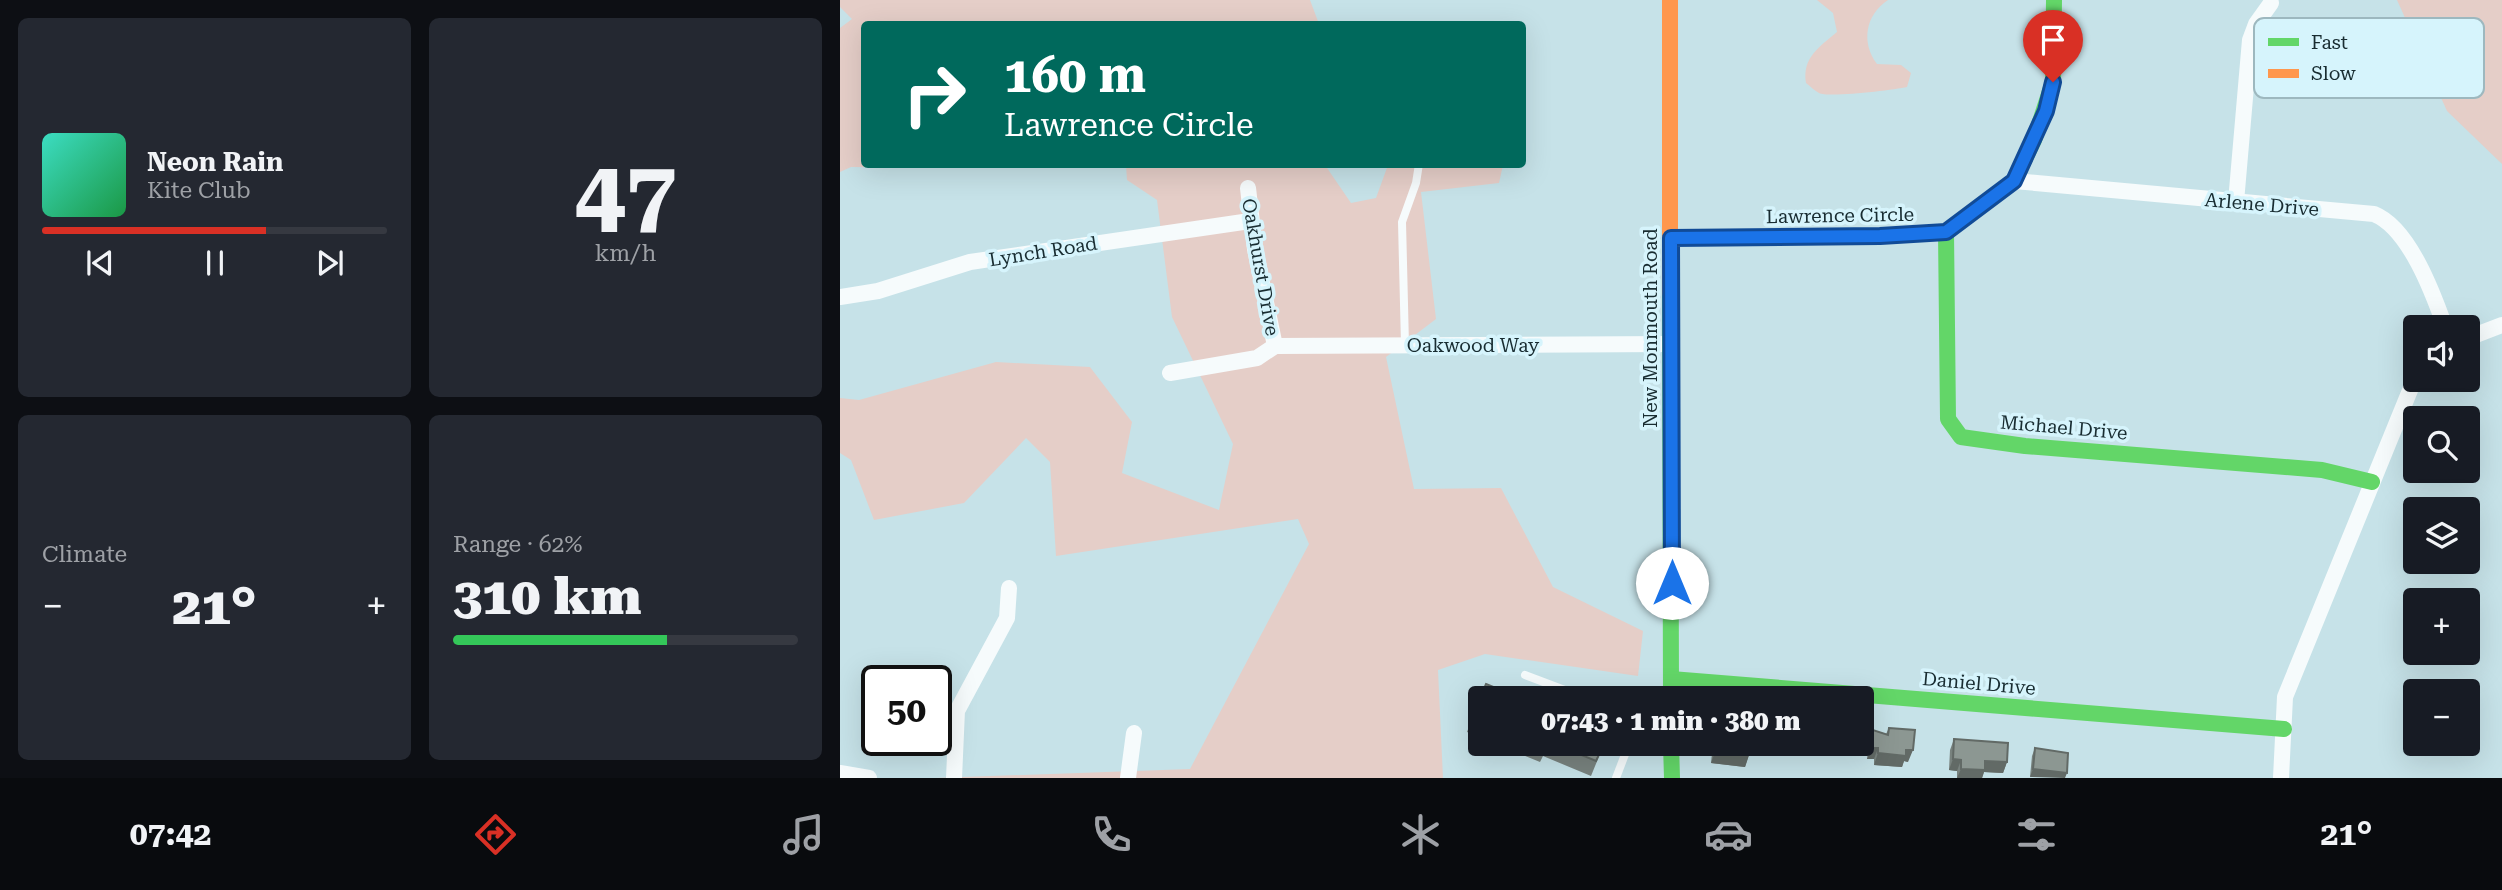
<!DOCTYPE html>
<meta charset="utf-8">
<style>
:root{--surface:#171b24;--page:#242831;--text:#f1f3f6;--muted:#9ea1a6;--line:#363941;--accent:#d93025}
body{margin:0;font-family:"Roboto Serif",serif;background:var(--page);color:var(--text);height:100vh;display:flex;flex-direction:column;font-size:26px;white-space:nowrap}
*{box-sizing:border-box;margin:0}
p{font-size:23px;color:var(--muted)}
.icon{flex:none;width:38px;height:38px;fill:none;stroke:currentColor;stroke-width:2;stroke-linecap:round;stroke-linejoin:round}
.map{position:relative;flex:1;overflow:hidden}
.drawer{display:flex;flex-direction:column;gap:18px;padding:18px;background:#0d0f14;width:840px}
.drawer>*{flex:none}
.top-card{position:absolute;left:21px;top:21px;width:665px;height:147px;border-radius:7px;box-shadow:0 7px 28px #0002;background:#00695c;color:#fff;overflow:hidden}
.fabs{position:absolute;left:1563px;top:315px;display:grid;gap:14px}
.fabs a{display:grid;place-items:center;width:77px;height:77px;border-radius:7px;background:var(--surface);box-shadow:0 7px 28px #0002;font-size:35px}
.speed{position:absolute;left:21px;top:665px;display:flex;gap:14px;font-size:35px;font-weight:700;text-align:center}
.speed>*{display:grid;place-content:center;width:91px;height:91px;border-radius:50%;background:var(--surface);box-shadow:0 7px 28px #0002;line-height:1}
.speed .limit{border:4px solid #111;border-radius:10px;background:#fff;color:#111}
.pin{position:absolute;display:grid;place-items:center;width:60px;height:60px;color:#fff;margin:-72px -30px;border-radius:50% 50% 50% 0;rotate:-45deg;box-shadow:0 0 7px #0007}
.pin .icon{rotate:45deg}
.me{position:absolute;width:77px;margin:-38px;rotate:0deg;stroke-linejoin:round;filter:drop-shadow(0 0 5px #0008)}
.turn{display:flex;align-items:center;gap:24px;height:147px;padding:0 28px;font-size:32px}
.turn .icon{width:91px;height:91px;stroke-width:2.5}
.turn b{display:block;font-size:49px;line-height:60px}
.big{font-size:52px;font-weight:800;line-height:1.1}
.drawer .widget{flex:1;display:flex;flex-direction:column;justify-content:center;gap:10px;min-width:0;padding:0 24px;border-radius:10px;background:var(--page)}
.drawer .dial{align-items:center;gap:0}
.dial b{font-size:91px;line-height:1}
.song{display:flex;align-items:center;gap:21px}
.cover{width:84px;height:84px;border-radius:10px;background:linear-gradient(135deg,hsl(170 70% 55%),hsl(140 70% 35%))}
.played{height:7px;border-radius:4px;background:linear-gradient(90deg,var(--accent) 65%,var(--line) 65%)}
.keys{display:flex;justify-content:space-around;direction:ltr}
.heat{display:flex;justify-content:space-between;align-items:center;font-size:38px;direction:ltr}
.charge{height:10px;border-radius:5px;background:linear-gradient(90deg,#34c759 62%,var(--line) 0)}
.drawer .tiles{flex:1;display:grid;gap:18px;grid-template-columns:repeat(2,1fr)}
.trip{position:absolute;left:628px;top:686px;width:406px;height:70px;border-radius:7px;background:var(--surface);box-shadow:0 7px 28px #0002;font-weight:800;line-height:70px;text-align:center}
.tabs{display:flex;height:112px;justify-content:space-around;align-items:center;background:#090b0e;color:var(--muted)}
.tabs .icon{width:49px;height:49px}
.tabs .current{color:var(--accent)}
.tabs b{font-size:32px;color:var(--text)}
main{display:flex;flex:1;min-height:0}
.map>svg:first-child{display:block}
</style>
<main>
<section class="drawer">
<div class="tiles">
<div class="widget">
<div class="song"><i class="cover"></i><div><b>Neon Rain</b><p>Kite Club</p></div></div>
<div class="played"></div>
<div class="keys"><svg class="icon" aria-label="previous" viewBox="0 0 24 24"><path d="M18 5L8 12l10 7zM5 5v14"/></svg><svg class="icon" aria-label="pause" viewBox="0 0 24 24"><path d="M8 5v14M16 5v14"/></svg><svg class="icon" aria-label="next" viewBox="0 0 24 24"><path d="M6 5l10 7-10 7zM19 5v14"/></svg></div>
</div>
<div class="widget dial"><b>47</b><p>km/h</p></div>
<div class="widget"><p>Climate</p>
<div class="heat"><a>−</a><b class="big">21°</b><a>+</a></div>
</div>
<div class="widget"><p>Range · 62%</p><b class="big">310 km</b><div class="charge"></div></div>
</div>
</section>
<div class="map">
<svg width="1662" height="778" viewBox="0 0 1662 778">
<rect width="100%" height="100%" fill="#c6e2e8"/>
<g fill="#e5cec8">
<path d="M0 0H470L479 24H24V164L109 165 106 168 11 167 0 172V28L12 19 0 7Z"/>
<path d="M977 0H1048C1025 15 1021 43 1037 64L1061 65 1071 73 1067 87C1053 90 989 98 979 93 975 91 970 86 966 83 962 58 979 47 997 32L993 13Z"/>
<path d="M1557 0H1662V164L1607 111Z"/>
<path d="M286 165H485L511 203 536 198 548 165H663L659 183 581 192 596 319 546 357 574 489 661 488 713 587 803 631 798 676 645 654 598 670 603 778H95L350 769 469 544 458 519 216 556 210 462 186 438 124 503 34 520 11 460 0 453V398L19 400 156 362 250 367 292 422 282 473 379 510 393 444 332 317 317 200 287 180Z"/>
</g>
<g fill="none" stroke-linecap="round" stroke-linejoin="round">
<g stroke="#f6fbfc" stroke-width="8">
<path d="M565 345 562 222 576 183 579 164"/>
<path d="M685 675 746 698"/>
<path d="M776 778 789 744"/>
</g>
<g stroke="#f6fbfc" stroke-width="16">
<path d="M1174 181 1534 214C1569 228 1593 293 1605 327"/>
<path d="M408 188 415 249 435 346"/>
<path d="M1396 202 1410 40 1416 24 1431 3"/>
<path d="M0 297 38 291 130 262 410 221"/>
<path d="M1628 338 1662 325"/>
<path d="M435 346 831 344"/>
<path d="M330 373 417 358 435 346"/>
<path d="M0 773 29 778"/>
<path d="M114 778 117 711 167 618 169 588"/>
<path d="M288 778 294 733"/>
<path d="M1441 778 1445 697 1575 378"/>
</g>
<g stroke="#63d668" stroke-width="16">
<path d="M1106 232 1108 419 1121 437 1185 446 1482 470 1532 482"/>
<path d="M831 238 1040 236 1106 232 1174 181 1194 140 1213 82 1214 0"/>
<path d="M830 292 831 698"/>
<path d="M831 679 1444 729"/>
<path d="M831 744 832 778"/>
</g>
<path stroke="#ff974d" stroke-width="16" d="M830 0V292"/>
</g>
<g fill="#78827e">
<path d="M640 698V737L627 732Z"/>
<path d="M1049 728 1068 762 1064 761 1062 767 1034 765V759H1027L1029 741 1033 730 1046 734Z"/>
<path d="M1114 739 1167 762 1163 773 1144 772 1142 778H1117V771L1109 770 1110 750Z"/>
<path d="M656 744H764L751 776 703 756 700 762Z"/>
<path d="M873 744H910L909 755 905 767 871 763Z"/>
<path d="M1195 748 1228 753 1190 777 1192 756Z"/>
</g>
<g fill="#626a66">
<path d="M1032 748H1038L1034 759H1027Z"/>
<path d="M1066 750H1073L1068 762 1064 761 1062 767 1034 765 1038 753Z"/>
<path d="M875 752 909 755 905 767 871 763Z"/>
<path d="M1113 759 1121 760 1117 771 1109 770Z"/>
<path d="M1145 761 1167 762 1163 773 1144 772 1142 778H1117L1121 769Z"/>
<path d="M1193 769 1227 773 1225 778 1190 777Z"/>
</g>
<g fill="#8c9792" stroke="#626a66" stroke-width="2">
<path d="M646 684 680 698H640V720L632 717Z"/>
<path d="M1049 728 1075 730 1073 750H1066V756L1038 753V748H1032L1033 730 1048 735Z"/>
<path d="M1114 739 1168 743 1167 762 1145 761V770L1121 769V760L1113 759Z"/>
<path d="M695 744H707L705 748Z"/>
<path d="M715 744H764L756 761Z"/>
<path d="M876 744H910L909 755 875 752Z"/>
<path d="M1195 748 1228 753 1227 773 1193 769Z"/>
</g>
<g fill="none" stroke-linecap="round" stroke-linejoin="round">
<defs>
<path id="route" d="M832 583 831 238 1040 236 1106 232 1174 181 1206 111 1213 82"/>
</defs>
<use href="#route" stroke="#114b97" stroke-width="18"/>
<use href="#route" stroke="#1a73e8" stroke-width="12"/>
</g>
<g text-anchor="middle" stroke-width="7" stroke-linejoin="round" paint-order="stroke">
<g font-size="19" fill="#182c31" stroke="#d6f4fc">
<text transform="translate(1422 204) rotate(5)" y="7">Arlene Drive</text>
<text transform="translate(1000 215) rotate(-1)" y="7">Lawrence Circle</text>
<text transform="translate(203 251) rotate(-9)" y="7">Lynch Road</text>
<text transform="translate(421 267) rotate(80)" y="7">Oakhurst Drive</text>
<text transform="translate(810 328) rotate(-90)" y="7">New Monmouth Road</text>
<text x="633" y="352">Oakwood Way</text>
<text transform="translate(1224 427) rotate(5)" y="7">Michael Drive</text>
<text transform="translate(1139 683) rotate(5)" y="7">Daniel Drive</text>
</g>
</g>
<rect x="1414" y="18" width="230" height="80" rx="10" fill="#d6f4fc" stroke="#9db8bf" stroke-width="2"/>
<rect x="1428" y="38" width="31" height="8" fill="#63d668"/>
<rect x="1428" y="69" width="31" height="9" fill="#ff974d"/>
<g font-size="19" fill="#182c31">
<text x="1471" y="49">Fast</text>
<text x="1471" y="80">Slow</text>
</g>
</svg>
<div class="fabs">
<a><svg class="icon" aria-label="sound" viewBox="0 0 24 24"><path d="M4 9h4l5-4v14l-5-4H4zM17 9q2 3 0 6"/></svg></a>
<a><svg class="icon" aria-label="search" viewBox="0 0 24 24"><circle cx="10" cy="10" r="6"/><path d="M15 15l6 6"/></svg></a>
<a><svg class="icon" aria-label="layers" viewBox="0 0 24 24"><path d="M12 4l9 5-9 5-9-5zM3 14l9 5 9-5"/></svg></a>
<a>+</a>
<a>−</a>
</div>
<div class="speed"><div class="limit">50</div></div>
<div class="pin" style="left:1213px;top:82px;background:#d93025"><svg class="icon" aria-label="arrive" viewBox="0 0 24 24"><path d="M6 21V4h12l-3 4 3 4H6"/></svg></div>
<svg class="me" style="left:832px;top:583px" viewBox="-20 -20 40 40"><circle r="19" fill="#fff"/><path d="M0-13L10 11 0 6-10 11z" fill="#1a73e8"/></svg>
<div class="trip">07:43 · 1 min · 380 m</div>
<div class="top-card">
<div class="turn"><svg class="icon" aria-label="right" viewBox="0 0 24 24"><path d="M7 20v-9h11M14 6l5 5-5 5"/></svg><div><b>160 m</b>Lawrence Circle</div></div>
</div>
</div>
</main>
<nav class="tabs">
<b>07:42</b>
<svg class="icon current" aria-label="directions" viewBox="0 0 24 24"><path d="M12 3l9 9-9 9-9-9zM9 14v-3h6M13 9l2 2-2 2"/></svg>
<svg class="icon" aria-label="music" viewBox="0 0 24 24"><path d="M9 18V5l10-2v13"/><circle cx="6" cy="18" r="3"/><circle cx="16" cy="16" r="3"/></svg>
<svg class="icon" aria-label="phone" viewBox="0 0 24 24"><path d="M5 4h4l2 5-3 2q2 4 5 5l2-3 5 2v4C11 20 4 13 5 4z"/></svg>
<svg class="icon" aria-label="climate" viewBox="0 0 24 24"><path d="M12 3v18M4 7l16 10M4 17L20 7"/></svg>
<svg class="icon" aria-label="car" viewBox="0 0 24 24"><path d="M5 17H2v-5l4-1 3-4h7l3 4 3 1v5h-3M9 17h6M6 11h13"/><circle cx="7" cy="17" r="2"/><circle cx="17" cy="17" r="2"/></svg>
<svg class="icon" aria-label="filters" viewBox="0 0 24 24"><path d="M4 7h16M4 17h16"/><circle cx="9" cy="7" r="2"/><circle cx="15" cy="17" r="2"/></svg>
<b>21°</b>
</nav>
